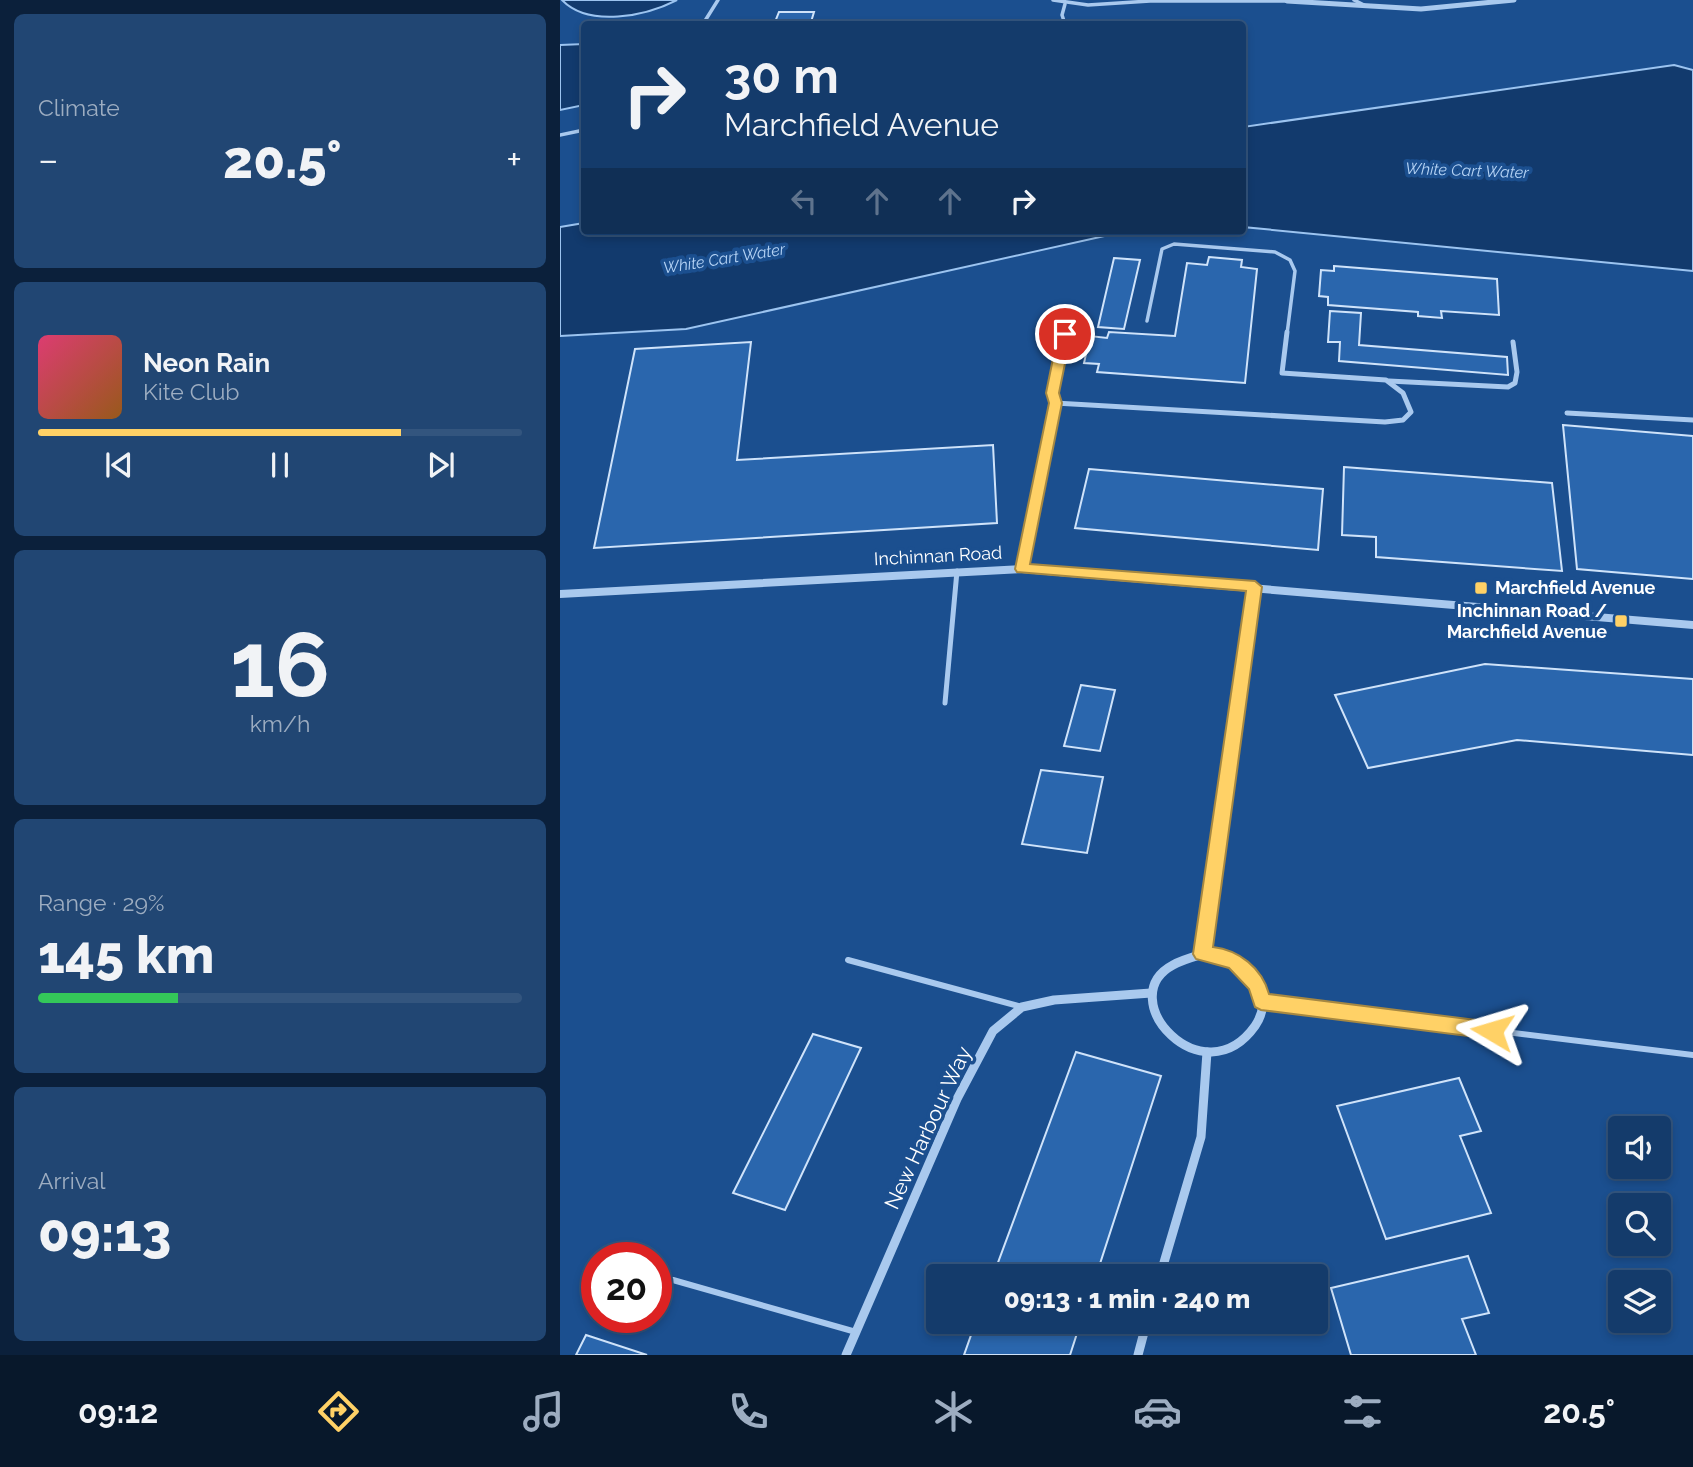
<!DOCTYPE html>
<meta charset="utf-8">
<style>
:root{--surface:#143b6b;--page:#214673;--text:#f1f3f6;--muted:#9dadc1;--line:#33557e;--accent:#ffd166}
body{margin:0;font-family:Raleway,sans-serif;background:var(--page);color:var(--text);height:100vh;display:flex;flex-direction:column;font-size:26px;white-space:nowrap}
*{box-sizing:border-box;margin:0}
p{font-size:23px;color:var(--muted)}
.icon{flex:none;width:38px;height:38px;fill:none;stroke:currentColor;stroke-width:2;stroke-linecap:round;stroke-linejoin:round}
.map{position:relative;flex:1;overflow:hidden}
.drawer{display:flex;flex-direction:column;gap:14px;padding:14px;background:#0b203b;width:560px}
.drawer>*{flex:none}
.guide{position:absolute;left:21px;top:21px;width:665px;height:214px;border-radius:7px;box-shadow:0 4px 10px #0003,0 0 0 2px var(--line);background:#143b6b;color:var(--text);overflow:hidden}
.controls{position:absolute;left:1048px;top:1116px;display:grid;gap:14px}
.controls a{display:grid;place-items:center;width:63px;height:63px;border-radius:7px;background:var(--surface);box-shadow:0 4px 10px #0003,0 0 0 2px var(--line);font-size:35px}
.speed{position:absolute;left:21px;top:1242px;display:flex;gap:14px;font-size:35px;font-weight:700;text-align:center}
.speed>*{display:grid;place-content:center;width:91px;height:91px;border-radius:50%;background:var(--surface);box-shadow:0 4px 10px #0003,0 0 0 2px var(--line);line-height:1}
.speed .limit{border:10px solid #d22;background:#fff;color:#111}
.pin{position:absolute;display:grid;place-items:center;width:60px;height:60px;color:#fff;margin:-30px;border:4px solid #fff;border-radius:50%;box-shadow:0 2px 7px #0007}
.me{position:absolute;width:77px;margin:-38px;rotate:277deg;stroke-linejoin:round;filter:drop-shadow(0 0 5px #0008)}
.turn{display:flex;align-items:center;gap:24px;height:147px;padding:0 28px;font-size:32px}
.turn .icon{width:91px;height:91px;stroke-width:2.5}
.turn b{display:block;font-size:49px;line-height:60px}
.lanes{display:flex;align-items:center;height:66px;padding:0 28px;background:#0003;justify-content:center;gap:35px;direction:ltr}
.lanes .off{opacity:.35}
.big{font-size:52px;font-weight:800;line-height:1.1}
.drawer .card{flex:1;display:flex;flex-direction:column;justify-content:center;gap:10px;min-width:0;padding:0 24px;border-radius:10px;background:var(--page)}
.drawer .dial{align-items:center;gap:0}
.dial b{font-size:91px;line-height:1}
.song{display:flex;align-items:center;gap:21px}
.cover{width:84px;height:84px;border-radius:10px;background:linear-gradient(135deg,hsl(340 70% 55%),hsl(30 70% 35%))}
.played{height:7px;border-radius:4px;background:linear-gradient(90deg,var(--accent) 75%,var(--line) 75%)}
.keys{display:flex;justify-content:space-around;direction:ltr}
.heat{display:flex;justify-content:space-between;align-items:center;font-size:38px;direction:ltr}
.charge{height:10px;border-radius:5px;background:linear-gradient(90deg,#34c759 29%,var(--line) 0)}
.trip{position:absolute;left:366px;top:1264px;width:402px;height:70px;border-radius:7px;background:var(--surface);box-shadow:0 4px 10px #0003,0 0 0 2px var(--line);font-weight:800;line-height:70px;text-align:center}
.menu{display:flex;height:112px;justify-content:space-around;align-items:center;background:#08182b;color:var(--muted)}
.menu .icon{width:49px;height:49px}
.menu .current{color:var(--accent)}
.menu b{font-size:32px;color:var(--text)}
main{display:flex;flex:1;min-height:0}
.map>svg:first-child{display:block}
</style>
<main>
<section class="drawer">
<div class="card"><p>Climate</p>
<div class="heat"><a>−</a><b class="big">20.5°</b><a>+</a></div>
</div>
<div class="card">
<div class="song"><i class="cover"></i><div><b>Neon Rain</b><p>Kite Club</p></div></div>
<div class="played"></div>
<div class="keys"><svg class="icon" aria-label="previous" viewBox="0 0 24 24"><path d="M18 5L8 12l10 7zM5 5v14"/></svg><svg class="icon" aria-label="pause" viewBox="0 0 24 24"><path d="M8 5v14M16 5v14"/></svg><svg class="icon" aria-label="next" viewBox="0 0 24 24"><path d="M6 5l10 7-10 7zM19 5v14"/></svg></div>
</div>
<div class="card dial"><b>16</b><p>km/h</p></div>
<div class="card"><p>Range · 29%</p><b class="big">145 km</b><div class="charge"></div></div>
<div class="card"><p>Arrival</p><b class="big">09:13</b></div>
</section>
<div class="map">
<svg width="1133" height="1355" viewBox="0 0 1133 1355">
<rect width="100%" height="100%" fill="#1b4f8f"/>
<g fill="#123a6d" stroke="#9cc4f0" stroke-width="2">
<path d="M2 0H117C86 16 29 28 2 0Z"/>
<path d="M24 44V105L0 110V45Z"/>
<path d="M1114 65 1133 70V271L683 227V127Z"/>
<path d="M24 223V231H567L126 329 0 336V227Z"/>
</g>
<g fill="#2a66ad" stroke="#cfe3fa" stroke-width="2">
<path d="M219 12H254L251 22H215Z"/>
<path d="M649 257 682 260 681 267 697 269 685 383 537 372 539 364 524 363 530 336 547 338 549 332 615 336 627 263 647 265Z"/>
<path d="M554 258 580 260 564 329 538 327Z"/>
<path d="M774 266 937 279 939 315 881 311 882 318 858 316V312L768 305V297L759 296 761 270 774 271Z"/>
<path d="M770 311 801 313 799 345 947 357 948 375 779 361 780 342H768Z"/>
<path d="M191 342 177 460 433 445 437 523 34 548 75 349Z"/>
<path d="M1003 425 1133 436V579L1017 569Z"/>
<path d="M784 467 992 483 1002 571 816 557V537L782 535Z"/>
<path d="M529 469 763 489 758 550 515 528Z"/>
<path d="M925 664 1133 679V755L957 740 808 768 775 695Z"/>
<path d="M521 685 555 690 540 751 504 746Z"/>
<path d="M481 770 543 777 527 853 462 844Z"/>
<path d="M253 1034 301 1048 225 1210 173 1193Z"/>
<path d="M516 1052 601 1076 536 1276H433Z"/>
<path d="M899 1078 921 1131 900 1136 931 1213 826 1239 777 1106Z"/>
<path d="M908 1256 929 1313 902 1319 916 1355H791L771 1288Z"/>
<path d="M416 1321H521L510 1355H404Z"/>
<path d="M26 1335 87 1355H16Z"/>
</g>
<g fill="none" stroke-linecap="round" stroke-linejoin="round">
<g stroke="#a9c9ee" stroke-width="3.5">
<path d="M493 0 528 5 590 1H727"/>
<path d="M794 0 804 5"/>
<path d="M505 4 502 15 505 24"/>
<path d="M143 24 158 0"/>
<path d="M0 135 24 130"/>
<path d="M587 321 602 249 614 244 715 252 730 260 735 271 727 334"/>
</g>
<g stroke="#a9c9ee" stroke-width="5">
<path d="M829 381 948 387 955 383 957 372 953 342"/>
<path d="M495 403 825 422 843 420 851 412 843 393 826 380 722 373 727 332"/>
<path d="M1007 413 1133 420"/>
<path d="M462 569 495 403 492 393 505 334"/>
<path d="M385 703 397 571"/>
</g>
<g stroke="#a9c9ee" stroke-width="6">
<path d="M288 960 462 1007"/>
<path d="M701 1002 1133 1055"/>
<path d="M113 1280 296 1332"/>
</g>
<path stroke="#a9c9ee" stroke-width="5" d="M727 1 861 9 954 0"/>
<path stroke="#a9c9ee" stroke-width="6" d="M669 774 695 587"/>
<g stroke="#a9c9ee" stroke-width="9">
<path d="M643 954 669 772"/>
<path d="M643 954C674 960 721 988 695 1026 643 1099 551 998 613 965 622 960 633 957 643 954Z"/>
<path d="M600 1276 641 1137 647 1052"/>
<path d="M286 1355 397 1099 433 1031 462 1007 494 1000 591 993"/>
<path d="M578 1355 587 1321"/>
</g>
<path fill="#a9c9ee" fill-rule="evenodd" d="M462 565 1133 621V629L462 573 0 598V590Z"/>
</g>
<path fill="#ffd166" stroke="#a68842" stroke-width="2" d="M505 330 511 334 499 393 502 403 470 564 695 581 702 587 653 947C679 950 702 968 709 994L932 1022 939 1024 942 1031 939 1037 932 1039 701 1010 695 1007 689 989 669 968 636 959 633 954 686 591 457 572 455 569 489 403 486 393 498 334Z"/>
<g fill="#ffd166" stroke="#1b4f8f" stroke-width="2.5">
<rect x="914" y="581" width="14" height="14" rx="3.5"/>
<rect x="1054" y="614" width="14" height="14" rx="3.5"/>
</g>
<g text-anchor="middle" stroke-width="7" stroke-linejoin="round" paint-order="stroke">
<g font-size="16" font-style="italic" fill="#b5d3f5" stroke="#1b4f8f">
<text transform="translate(907 170) rotate(2)" y="6">White Cart Water</text>
<text transform="translate(164 258) rotate(-9)" y="6">White Cart Water</text>
</g>
<g font-size="18" fill="#fff" stroke="#1b4f8f">
<text transform="translate(378 556) rotate(-3)" y="6">Inchinnan Road</text>
</g>
<g font-size="18" font-weight="bold" fill="#fff" stroke="#1b4f8f" text-anchor="start">
<text x="935" y="594">Marchfield Avenue</text>
<text x="1047" y="617" text-anchor="end">Inchinnan Road /<tspan x="1047" dy="21">Marchfield Avenue</tspan></text>
</g>
<g font-size="21" fill="#fff" stroke="#1b4f8f">
<text transform="translate(368 1128) rotate(-65)" y="7">New Harbour Way</text>
</g>
</g>
</svg>
<div class="controls">
<a><svg class="icon" aria-label="sound" viewBox="0 0 24 24"><path d="M4 9h4l5-4v14l-5-4H4zM17 9q2 3 0 6"/></svg></a>
<a><svg class="icon" aria-label="search" viewBox="0 0 24 24"><circle cx="10" cy="10" r="6"/><path d="M15 15l6 6"/></svg></a>
<a><svg class="icon" aria-label="layers" viewBox="0 0 24 24"><path d="M12 4l9 5-9 5-9-5zM3 14l9 5 9-5"/></svg></a>
</div>
<div class="speed"><div class="limit">20</div></div>
<div class="pin" style="left:505px;top:334px;background:#d93025"><svg class="icon" aria-label="arrive" viewBox="0 0 24 24"><path d="M6 21V4h12l-3 4 3 4H6"/></svg></div>
<svg class="me" style="left:932px;top:1031px" viewBox="-20 -20 40 40"><path d="M0-17L14 15 0 8-14 15z" fill="#ffd166" stroke="#fff" stroke-width="4"/></svg>
<div class="trip">09:13 · 1 min · 240 m</div>
<div class="guide">
<div class="turn"><svg class="icon" aria-label="right" viewBox="0 0 24 24"><path d="M7 20v-9h11M14 6l5 5-5 5"/></svg><div><b>30 m</b>Marchfield Avenue</div></div>
<div class="lanes"><svg class="icon off" aria-label="left" viewBox="0 0 24 24"><path d="M17 20v-9H6M10 6l-5 5 5 5"/></svg><svg class="icon off" aria-label="ahead" viewBox="0 0 24 24"><path d="M12 20V5M6 11l6-6 6 6"/></svg><svg class="icon off" aria-label="ahead" viewBox="0 0 24 24"><path d="M12 20V5M6 11l6-6 6 6"/></svg><svg class="icon" aria-label="right" viewBox="0 0 24 24"><path d="M7 20v-9h11M14 6l5 5-5 5"/></svg></div>
</div>
</div>
</main>
<nav class="menu">
<b>09:12</b>
<svg class="icon current" aria-label="directions" viewBox="0 0 24 24"><path d="M12 3l9 9-9 9-9-9zM9 14v-3h6M13 9l2 2-2 2"/></svg>
<svg class="icon" aria-label="music" viewBox="0 0 24 24"><path d="M9 18V5l10-2v13"/><circle cx="6" cy="18" r="3"/><circle cx="16" cy="16" r="3"/></svg>
<svg class="icon" aria-label="phone" viewBox="0 0 24 24"><path d="M5 4h4l2 5-3 2q2 4 5 5l2-3 5 2v4C11 20 4 13 5 4z"/></svg>
<svg class="icon" aria-label="climate" viewBox="0 0 24 24"><path d="M12 3v18M4 7l16 10M4 17L20 7"/></svg>
<svg class="icon" aria-label="car" viewBox="0 0 24 24"><path d="M5 17H2v-5l4-1 3-4h7l3 4 3 1v5h-3M9 17h6M6 11h13"/><circle cx="7" cy="17" r="2"/><circle cx="17" cy="17" r="2"/></svg>
<svg class="icon" aria-label="filters" viewBox="0 0 24 24"><path d="M4 7h16M4 17h16"/><circle cx="9" cy="7" r="2"/><circle cx="15" cy="17" r="2"/></svg>
<b>20.5°</b>
</nav>
